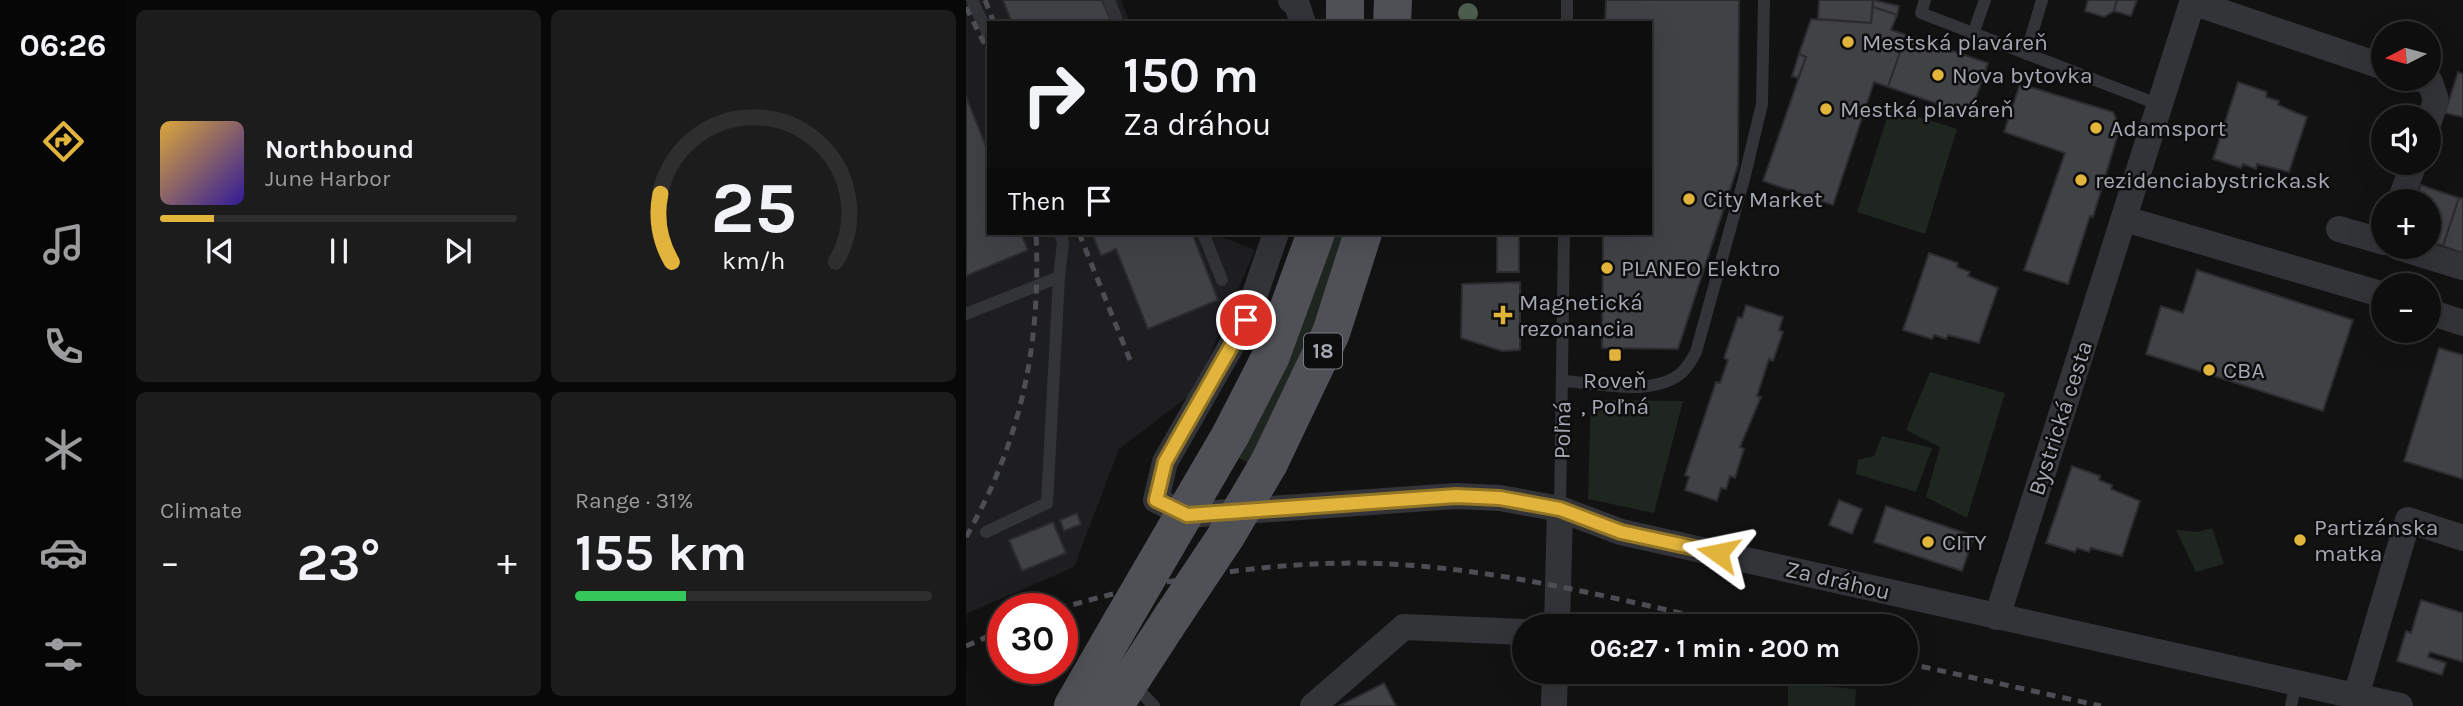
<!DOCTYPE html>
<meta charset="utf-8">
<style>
:root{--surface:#0e0e0e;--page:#1c1c1c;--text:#f1f3f6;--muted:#9b9c9e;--line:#2e2e2e;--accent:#e2b43b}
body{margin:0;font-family:Karla,sans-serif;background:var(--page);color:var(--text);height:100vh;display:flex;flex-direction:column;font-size:26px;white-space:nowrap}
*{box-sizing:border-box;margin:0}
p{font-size:23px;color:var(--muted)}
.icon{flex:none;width:38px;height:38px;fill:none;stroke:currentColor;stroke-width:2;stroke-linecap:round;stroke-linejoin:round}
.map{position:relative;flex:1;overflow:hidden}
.details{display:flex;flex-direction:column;gap:10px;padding:10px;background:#080808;width:840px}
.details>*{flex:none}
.top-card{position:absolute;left:21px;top:21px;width:665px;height:214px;border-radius:0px;box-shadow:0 7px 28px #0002,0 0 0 2px var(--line);background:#0e0e0e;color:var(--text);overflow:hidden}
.needle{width:46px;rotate:264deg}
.controls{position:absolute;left:1405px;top:21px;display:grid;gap:14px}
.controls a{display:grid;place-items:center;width:70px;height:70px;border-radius:50%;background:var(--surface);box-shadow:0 7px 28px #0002,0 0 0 2px var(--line);font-size:35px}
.speed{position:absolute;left:21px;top:593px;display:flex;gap:14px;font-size:35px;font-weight:700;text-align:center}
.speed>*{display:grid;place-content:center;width:91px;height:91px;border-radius:50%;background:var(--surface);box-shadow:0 7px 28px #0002,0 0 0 2px var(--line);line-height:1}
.speed .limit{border:10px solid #d22;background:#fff;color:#111}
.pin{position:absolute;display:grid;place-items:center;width:60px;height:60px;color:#fff;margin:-30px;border:4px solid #fff;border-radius:50%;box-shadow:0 2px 7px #0007}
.me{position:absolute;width:77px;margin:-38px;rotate:282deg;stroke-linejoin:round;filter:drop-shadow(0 0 5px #0008)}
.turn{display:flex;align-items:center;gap:24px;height:147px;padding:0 21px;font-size:32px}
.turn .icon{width:91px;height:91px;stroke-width:2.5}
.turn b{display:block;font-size:49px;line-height:60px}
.then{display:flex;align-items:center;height:66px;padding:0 21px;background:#0003;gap:14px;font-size:26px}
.big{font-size:52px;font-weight:700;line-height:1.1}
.details .widget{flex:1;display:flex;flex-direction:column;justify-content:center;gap:10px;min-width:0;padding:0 24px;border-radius:10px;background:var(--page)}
.details .dial{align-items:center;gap:0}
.dial svg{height:182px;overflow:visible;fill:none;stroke:var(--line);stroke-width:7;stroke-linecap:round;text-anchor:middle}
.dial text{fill:var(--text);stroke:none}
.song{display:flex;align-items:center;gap:21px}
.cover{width:84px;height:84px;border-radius:10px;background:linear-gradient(135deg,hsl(40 70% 55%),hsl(250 70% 35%))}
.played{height:7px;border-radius:4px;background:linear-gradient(90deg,var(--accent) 15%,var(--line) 15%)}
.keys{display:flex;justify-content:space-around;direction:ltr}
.heat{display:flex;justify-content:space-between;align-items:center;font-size:38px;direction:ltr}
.charge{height:10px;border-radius:5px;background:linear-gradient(90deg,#34c759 31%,var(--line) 0)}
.details .tiles{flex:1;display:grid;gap:10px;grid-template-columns:repeat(2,1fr)}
.trip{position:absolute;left:546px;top:614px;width:406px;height:70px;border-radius:35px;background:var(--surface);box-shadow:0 7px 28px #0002,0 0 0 2px var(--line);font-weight:700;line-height:70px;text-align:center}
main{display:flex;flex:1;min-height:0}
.menu{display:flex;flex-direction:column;width:126px;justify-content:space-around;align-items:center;background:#060606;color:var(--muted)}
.menu .icon{width:49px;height:49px}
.menu .on{color:var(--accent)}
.menu b{font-size:32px;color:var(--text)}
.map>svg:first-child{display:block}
</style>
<main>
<nav class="menu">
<b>06:26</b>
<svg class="icon on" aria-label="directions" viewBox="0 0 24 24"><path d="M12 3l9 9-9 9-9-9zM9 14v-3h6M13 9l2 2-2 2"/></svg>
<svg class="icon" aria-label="music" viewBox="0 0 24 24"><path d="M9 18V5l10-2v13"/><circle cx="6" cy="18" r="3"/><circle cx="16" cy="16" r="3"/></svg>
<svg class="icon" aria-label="phone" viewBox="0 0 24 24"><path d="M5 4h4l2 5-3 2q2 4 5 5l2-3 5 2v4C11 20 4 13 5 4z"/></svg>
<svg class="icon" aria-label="climate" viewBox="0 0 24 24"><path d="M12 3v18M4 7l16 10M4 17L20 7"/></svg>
<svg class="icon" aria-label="car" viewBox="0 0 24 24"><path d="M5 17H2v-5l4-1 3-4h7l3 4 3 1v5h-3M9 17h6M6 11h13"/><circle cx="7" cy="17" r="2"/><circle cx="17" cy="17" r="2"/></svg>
<svg class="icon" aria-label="filters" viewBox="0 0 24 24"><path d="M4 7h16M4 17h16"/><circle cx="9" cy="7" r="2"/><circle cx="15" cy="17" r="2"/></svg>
</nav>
<section class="details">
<div class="tiles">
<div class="widget">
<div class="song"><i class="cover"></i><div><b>Northbound</b><p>June Harbor</p></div></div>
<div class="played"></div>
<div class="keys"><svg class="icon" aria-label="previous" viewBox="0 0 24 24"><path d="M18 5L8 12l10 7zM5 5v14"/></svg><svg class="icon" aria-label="pause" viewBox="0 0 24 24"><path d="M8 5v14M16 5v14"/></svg><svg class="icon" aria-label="next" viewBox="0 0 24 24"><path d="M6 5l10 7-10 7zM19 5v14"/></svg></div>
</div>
<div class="widget dial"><svg viewBox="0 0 100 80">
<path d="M14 69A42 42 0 1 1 86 69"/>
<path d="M14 69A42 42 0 0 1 9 39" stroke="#e2b43b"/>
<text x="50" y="56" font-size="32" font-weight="700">25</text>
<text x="50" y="72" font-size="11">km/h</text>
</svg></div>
<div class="widget"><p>Climate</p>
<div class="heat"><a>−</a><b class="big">23°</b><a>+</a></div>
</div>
<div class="widget"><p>Range · 31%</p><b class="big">155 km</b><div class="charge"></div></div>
</div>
</section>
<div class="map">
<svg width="1497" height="706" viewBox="0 0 1497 706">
<rect width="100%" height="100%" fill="#121213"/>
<path fill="#1e1e20" d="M0 0H155L164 23H23V233H247L289 250 228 392 153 449 108 567 0 614Z"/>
<g fill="#1f2620">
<path d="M924 108 991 129 959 234 891 212Z"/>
<path d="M364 233H381L351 328 284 464 273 458Z"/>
<path d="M964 372 1039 393 1001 518 960 497 974 447 940 430Z"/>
<path d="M625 400 717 401 688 513 622 499Z"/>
<path d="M916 436 966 448 950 492 890 474 892 460 908 456Z"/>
<path d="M1246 528 1258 564 1230 572 1210 530 1232 532Z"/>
<path d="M822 683 890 689 889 706H822Z"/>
</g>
<g fill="#414246" stroke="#2c2c2f" stroke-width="2">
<path d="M37 0H136L146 23H46Z"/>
<path d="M640 0H773L772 165 712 349 636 348 637 233H684V23H639Z"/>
<path d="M853 0H907L905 23 852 19Z"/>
<path d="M907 0 933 6 931 15 907 7Z"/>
<path d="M1122 0H1151L1148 11 1138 17 1119 11Z"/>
<path d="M1151 0H1171L1165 16 1148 11Z"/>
<path d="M907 7 931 15 925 30 940 35 922 87 908 82 867 205 797 181 840 57 833 54 845 19 905 23Z"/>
<path d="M940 35 1022 63 1004 115 922 87Z"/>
<path d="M833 54 840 57 832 78 826 76Z"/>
<path d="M1492 72 1497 74V117L1479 113Z"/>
<path d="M1272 82 1301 92 1300 97 1313 101 1312 105 1341 117 1323 172 1291 164 1290 169 1277 164 1275 168 1247 159Z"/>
<path d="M1054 84 1147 112 1154 127 1127 217 1124 216 1102 284 1058 270 1099 153 1038 132Z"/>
<path d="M0 96 23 154V233H55L62 250 0 276Z"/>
<path d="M1455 185 1493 198 1477 246 1463 241V201H1450Z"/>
<path d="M1493 198 1497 199V253L1477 246Z"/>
<path d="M126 233H226L252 300 182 329 150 249 135 256Z"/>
<rect x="531" y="233" width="22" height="39"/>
<path d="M963 253 992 263 991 267 1004 272 1002 276 1032 288 1013 343 982 335 980 339 968 335 966 339 937 330Z"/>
<path d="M1231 270 1387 320 1357 411 1180 354 1195 306 1217 313Z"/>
<path d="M554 282V350L536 351 495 338 496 284Z"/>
<path d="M780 305 817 317 813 330 817 332 807 361 803 359 791 396 795 397 774 447 778 449 769 478 764 476 760 489 755 488 751 501 719 490 723 477 719 475 750 382 754 383 762 360 758 358 772 317 776 318Z"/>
<path d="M1473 348 1497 355V479L1438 461Z"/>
<path d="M1106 466 1134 476 1133 480 1146 485 1145 489 1174 501 1156 556 1125 548 1123 552 1111 548 1109 552 1080 543Z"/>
<path d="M873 500 896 509 886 534 863 525Z"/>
<path d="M920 506 1008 536 996 571 908 542Z"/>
<path d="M111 513 115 524 98 531 94 520Z"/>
<path d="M87 522 100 553 56 571 43 540Z"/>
<path d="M1455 600 1497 613V662L1464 652 1462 657 1480 663 1476 675 1431 661 1440 631 1445 633Z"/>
<path d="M418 683 430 706H373Z"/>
</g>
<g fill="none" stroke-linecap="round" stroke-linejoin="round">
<g stroke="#333438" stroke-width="12">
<path d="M6 0 23 36"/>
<path d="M143 0 152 23"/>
<path d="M959 0 955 13 1194 105"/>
<path d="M601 23V0"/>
<path d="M1007 34 1019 0"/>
<path d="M1060 54 1076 0"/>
<path d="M237 233 256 280"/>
<path d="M0 314 93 277 97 243 94 233"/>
<path d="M597 381C632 383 684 397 714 374 721 369 726 359 730 352L778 179 796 104 798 0"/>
<path d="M594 509 598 233"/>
<path d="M20 532 81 503 93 277"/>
<path d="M166 683 188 706"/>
<path d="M1325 706 1330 683"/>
</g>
<g stroke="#333438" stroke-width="26">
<path d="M325 0 331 5 337 23"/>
<path d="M1226 2 1418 67"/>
<path d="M1454 79 1464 82 1470 100 1463 121"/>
<path d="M1434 201 1448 163"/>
<path d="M1159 219 1418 295"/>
<path d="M1373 229 1418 242"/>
<path d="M310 233 280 320 199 462 190 500 221 515 490 496 534 498 594 509 655 532 1434 706"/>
<path d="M1432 247 1497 267"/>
<path d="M1463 312 1497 323"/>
<path d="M1031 617 1227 0"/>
<path d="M591 626 594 509"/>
<path d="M1390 696 1442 520 1497 538"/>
<path d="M347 706 438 627 558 632"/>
<path d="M588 706 589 672"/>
</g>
<g stroke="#4f5157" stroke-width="38">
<path d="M379 0V23"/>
<path d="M426 23 427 0"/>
<path d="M265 434 305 356 350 233"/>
<path d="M303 463 365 333 397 233"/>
<path d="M107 706 156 621"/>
<path d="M148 706 206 617"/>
</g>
<g stroke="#4c4e53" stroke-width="5" stroke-dasharray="9 7" stroke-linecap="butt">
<path d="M19 0 28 23"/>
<path d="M0 7 23 53"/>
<path d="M113 233 164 360"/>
<path d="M0 537C56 439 75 344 70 233"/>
<path d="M92 609C189 580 290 563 391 563 520 564 648 599 773 626"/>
<path d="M0 646 37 630"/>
<path d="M940 663 1135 706"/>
</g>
<g stroke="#4f5157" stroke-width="38">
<path d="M206 617 260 536 303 463"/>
<path d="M156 621 265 434"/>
</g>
</g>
<circle fill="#4d5e50" cx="502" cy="13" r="10"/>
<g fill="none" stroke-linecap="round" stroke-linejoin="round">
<defs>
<path id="route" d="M280 320 199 462 190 500 221 515 490 496 534 498 594 509 655 532 752 553"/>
</defs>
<use href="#route" stroke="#937526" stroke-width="18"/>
<use href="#route" stroke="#e2b43b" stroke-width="12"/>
</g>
<g fill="#e2b43b" stroke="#0d0d0e" stroke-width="2.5">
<circle cx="882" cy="42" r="7"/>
<circle cx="972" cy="75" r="7"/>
<circle cx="860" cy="109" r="7"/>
<circle cx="1130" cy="128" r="7"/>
<circle cx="1115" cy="180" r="7"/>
<circle cx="723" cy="199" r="7"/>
<circle cx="641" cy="268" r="7"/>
<path d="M533.5 304.5h7v7h7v7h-7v7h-7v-7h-7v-7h7z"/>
<rect x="642" y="348" width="14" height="14" rx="3.5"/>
<circle cx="1243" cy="370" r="7"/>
<circle cx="1334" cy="540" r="7"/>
<circle cx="962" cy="542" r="7"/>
</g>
<g text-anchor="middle" stroke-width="5" stroke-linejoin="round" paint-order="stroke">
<rect fill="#0d0d0e" stroke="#777a82" stroke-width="2" x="338" y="333.5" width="38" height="35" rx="5"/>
<g font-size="21" font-weight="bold" fill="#a4a8b3">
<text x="357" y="358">18</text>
</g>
<g font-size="23" fill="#a4a8b3" stroke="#0d0d0e" text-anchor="start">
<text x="896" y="50">Mestská plaváreň</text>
<text x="986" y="83">Nova bytovka</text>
<text x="874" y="117">Mestká plaváreň</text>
<text x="1144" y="136">Adamsport</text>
<text x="1129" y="188">rezidenciabystricka.sk</text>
<text x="737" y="207">City Market</text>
<text x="655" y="276">PLANEO Elektro</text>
<text x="553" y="310">Magnetická<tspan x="553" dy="26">rezonancia</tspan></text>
<text x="1257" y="378">CBA</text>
<text x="649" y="388" text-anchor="middle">Roveň<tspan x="649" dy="26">, Poľná</tspan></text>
<text x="1348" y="535">Partizánska<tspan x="1348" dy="26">matka</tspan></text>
<text x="976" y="550">CITY</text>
</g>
<g font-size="23" fill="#a4a8b3" stroke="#0d0d0e">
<text transform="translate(1094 418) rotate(-72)" y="8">Bystrická cesta</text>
<text transform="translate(596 430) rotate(-89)" y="8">Poľná</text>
<text transform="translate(872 580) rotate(13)" y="8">Za dráhou</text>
</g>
</g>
</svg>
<div class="controls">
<a><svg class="needle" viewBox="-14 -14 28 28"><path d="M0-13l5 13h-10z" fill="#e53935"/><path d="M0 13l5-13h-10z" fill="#9b9c9e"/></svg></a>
<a><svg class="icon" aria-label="sound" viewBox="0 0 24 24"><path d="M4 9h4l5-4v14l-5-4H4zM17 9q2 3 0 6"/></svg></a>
<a>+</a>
<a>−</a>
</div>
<div class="speed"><div class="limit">30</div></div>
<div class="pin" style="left:280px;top:320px;background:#d93025"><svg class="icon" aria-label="arrive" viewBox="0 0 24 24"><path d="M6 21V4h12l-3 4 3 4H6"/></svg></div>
<svg class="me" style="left:752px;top:553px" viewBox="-20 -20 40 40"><path d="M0-17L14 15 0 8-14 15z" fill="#e2b43b" stroke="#fff" stroke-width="4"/></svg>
<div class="trip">06:27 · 1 min · 200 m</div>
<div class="top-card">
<div class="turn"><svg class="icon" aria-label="right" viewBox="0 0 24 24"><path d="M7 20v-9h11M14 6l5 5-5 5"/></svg><div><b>150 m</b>Za dráhou</div></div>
<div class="then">Then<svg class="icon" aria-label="arrive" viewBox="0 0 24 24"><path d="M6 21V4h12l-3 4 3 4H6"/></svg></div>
</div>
</div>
</main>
